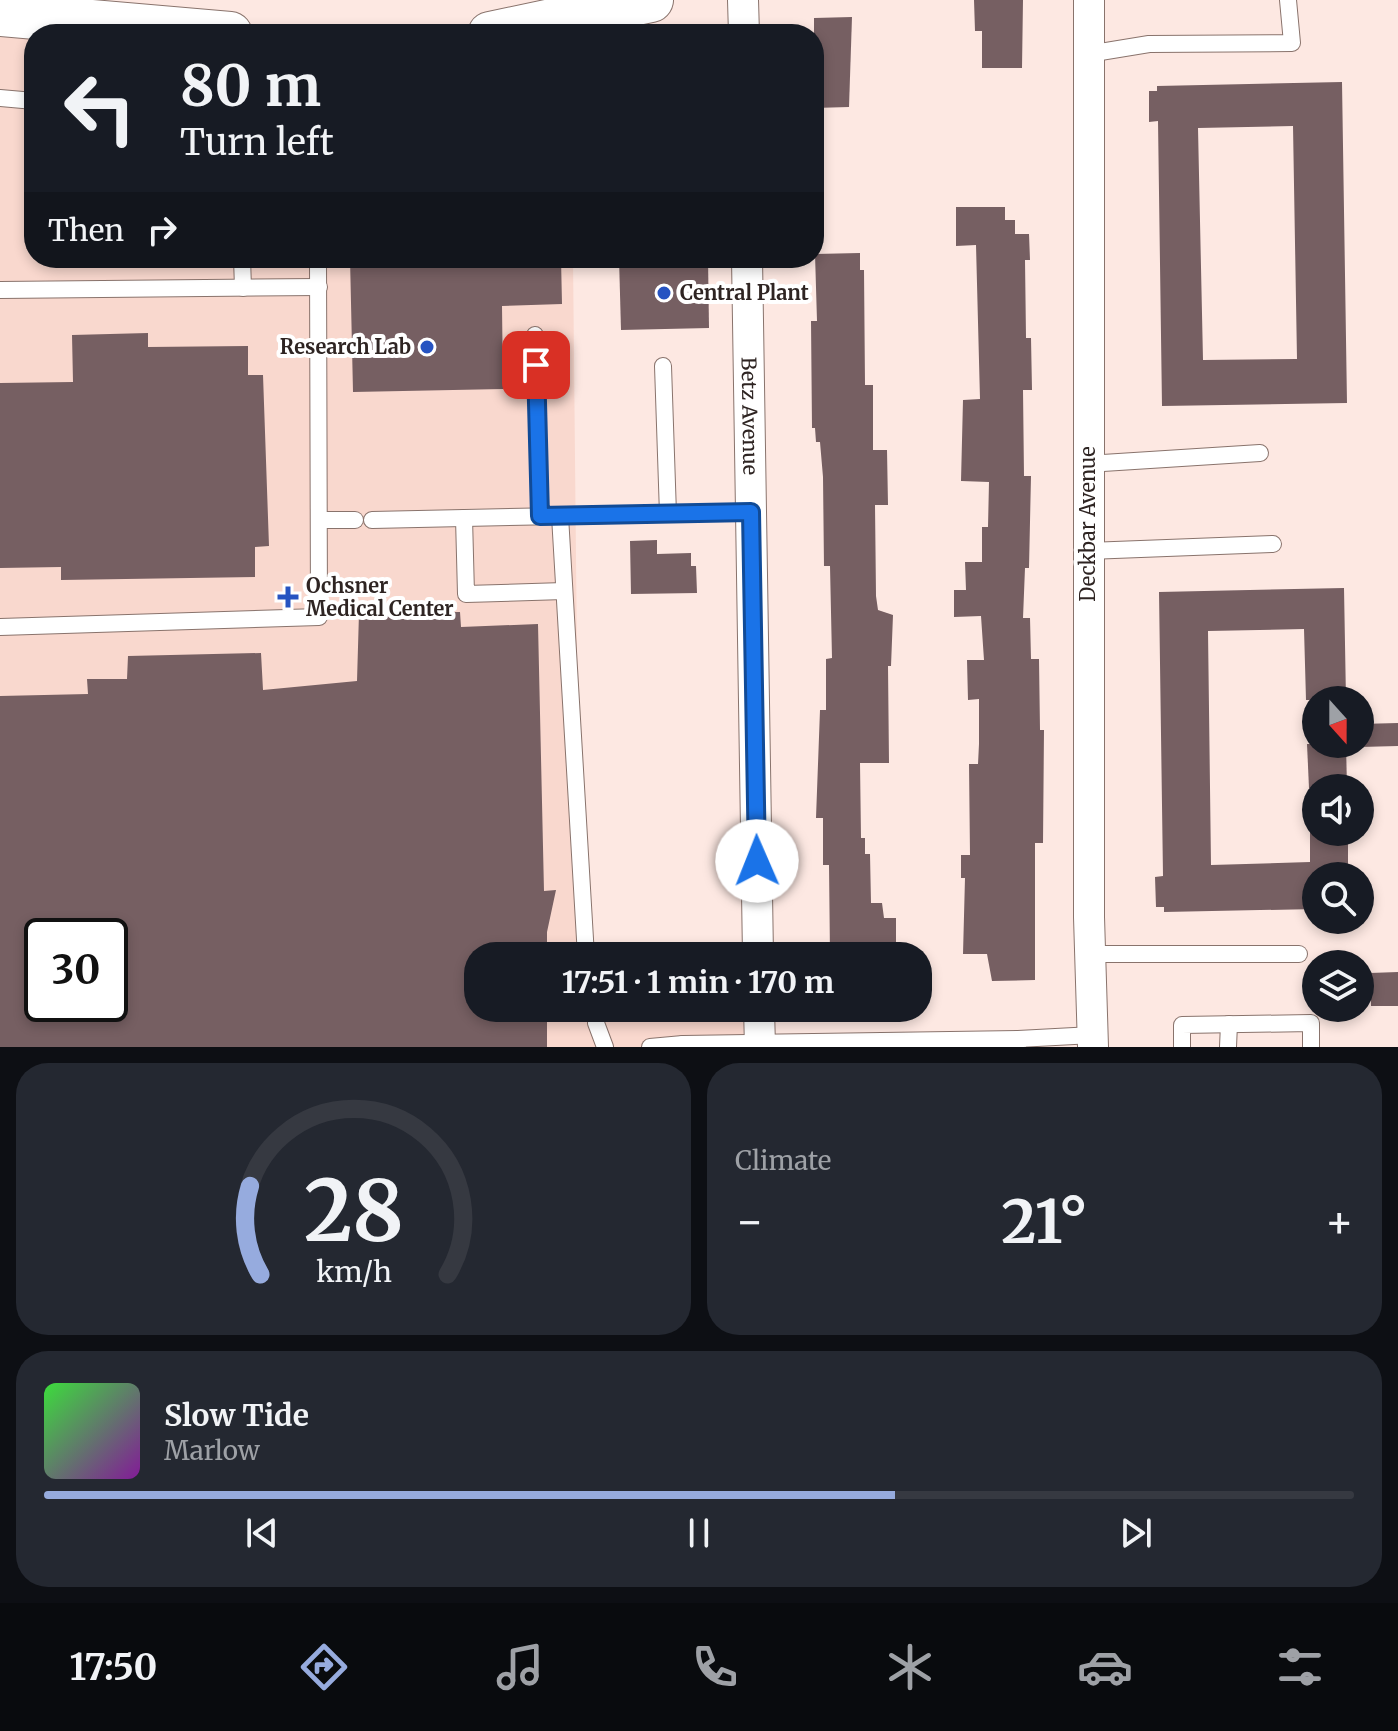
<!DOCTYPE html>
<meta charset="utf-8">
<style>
:root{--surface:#171b24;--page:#242831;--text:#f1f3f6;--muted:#9ea1a6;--line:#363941;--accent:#96abde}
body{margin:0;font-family:Merriweather,serif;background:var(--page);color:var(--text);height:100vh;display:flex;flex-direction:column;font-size:30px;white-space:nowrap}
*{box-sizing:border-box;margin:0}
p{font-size:26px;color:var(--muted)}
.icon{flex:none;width:44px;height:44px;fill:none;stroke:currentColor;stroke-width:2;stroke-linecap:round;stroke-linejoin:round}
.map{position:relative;height:1047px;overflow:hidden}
.side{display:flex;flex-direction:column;gap:16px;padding:16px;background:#0d0f14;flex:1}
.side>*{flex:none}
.banner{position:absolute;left:24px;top:24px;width:800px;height:244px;border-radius:32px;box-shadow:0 4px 12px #0003;background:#171b24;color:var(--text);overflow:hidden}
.needle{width:52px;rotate:159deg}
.tools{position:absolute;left:1302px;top:686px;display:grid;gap:16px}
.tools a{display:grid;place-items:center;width:72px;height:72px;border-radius:50%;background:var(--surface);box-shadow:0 4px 12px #0003;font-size:40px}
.speed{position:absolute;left:24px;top:918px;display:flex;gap:16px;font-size:40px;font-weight:700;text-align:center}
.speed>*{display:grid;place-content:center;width:104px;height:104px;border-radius:50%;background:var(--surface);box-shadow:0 4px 12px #0003;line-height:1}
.speed .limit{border:4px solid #111;border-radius:12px;background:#fff;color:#111}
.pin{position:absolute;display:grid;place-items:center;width:68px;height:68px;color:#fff;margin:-34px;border-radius:16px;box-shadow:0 4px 12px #0006}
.me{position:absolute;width:88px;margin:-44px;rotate:359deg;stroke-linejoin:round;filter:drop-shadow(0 0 6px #0008)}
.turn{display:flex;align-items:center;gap:28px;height:168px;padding:0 24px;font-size:36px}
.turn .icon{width:104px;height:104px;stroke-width:2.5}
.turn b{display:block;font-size:56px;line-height:68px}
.then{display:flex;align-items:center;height:76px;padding:0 24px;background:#0003;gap:16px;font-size:30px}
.big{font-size:60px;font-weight:700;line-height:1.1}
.side .tile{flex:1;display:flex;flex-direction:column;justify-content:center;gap:12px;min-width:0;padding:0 28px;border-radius:32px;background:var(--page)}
.side .dial{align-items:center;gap:0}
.dial svg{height:208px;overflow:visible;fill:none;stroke:var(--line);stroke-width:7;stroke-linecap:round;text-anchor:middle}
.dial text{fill:var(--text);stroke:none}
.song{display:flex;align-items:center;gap:24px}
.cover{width:96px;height:96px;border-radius:12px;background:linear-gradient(135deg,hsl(120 70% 55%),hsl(290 70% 35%))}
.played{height:8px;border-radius:4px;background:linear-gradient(90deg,var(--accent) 65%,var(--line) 65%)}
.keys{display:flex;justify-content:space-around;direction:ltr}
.heat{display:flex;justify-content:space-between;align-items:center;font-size:44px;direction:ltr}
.side .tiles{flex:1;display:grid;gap:16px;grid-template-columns:1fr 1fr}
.tile:last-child{grid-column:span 2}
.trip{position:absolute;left:464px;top:942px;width:468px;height:80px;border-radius:32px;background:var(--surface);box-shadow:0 4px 12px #0003;font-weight:700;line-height:80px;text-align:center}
.dock{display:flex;height:128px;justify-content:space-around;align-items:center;background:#090b0e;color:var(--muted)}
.dock .icon{width:56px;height:56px}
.dock .current{color:var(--accent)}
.dock b{font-size:36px;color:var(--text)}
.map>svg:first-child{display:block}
</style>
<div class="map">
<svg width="1398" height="1047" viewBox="0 0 1398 1047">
<rect width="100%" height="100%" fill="#fde8e2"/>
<path fill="#f9d8ce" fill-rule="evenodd" d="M0 31 34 34V258H573L580 956H478V1008H743L744 1047H0ZM42 936H110V1004H42Z"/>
<g fill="#765f62" fill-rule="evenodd">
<path d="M974 0H1023L1022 68H982V31H975Z"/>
<path d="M852 17 849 107 814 108V18Z"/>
<path d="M1342 82 1347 403 1162 406 1158 121 1149 122V91H1157V86ZM1293 126 1297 359 1203 360 1198 128Z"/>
<path d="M956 207H1005V220H1015V234H1029L1030 260H1025L1026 338H1031L1032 390H1023L1024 476H1031L1029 568H1025L1023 618H1030L1031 659H1039L1040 730H1044L1043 843H1035V980L992 981 987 954H963L965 878H961V855H970L969 764H978L979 744V699L968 700 967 660H984L981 616 954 617V590H966L965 562H982V527H988L989 482 961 481 963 400 980 399 976 245 956 246Z"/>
<path d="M860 253V270H864L865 385H873V450H887L888 505H875L876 596 878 610 893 615 891 666H888L889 763H860L861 838H865V854H870L871 903H882L884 918H896V955L830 956 829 865H823V818H816L820 710H826V659L832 658 830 566H824L823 477 820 442H816L815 428H812L811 321H817L815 254Z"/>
<path d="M350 258H561L562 304 502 306 503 389 353 392Z"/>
<path d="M619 258H708L709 328 621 330Z"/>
<path d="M148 333V347L248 346V375H263L269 546 255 547V577L61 580V567L0 568V383L73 382 72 335Z"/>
<path d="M657 540V554L691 553V566H696L697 593 631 594 630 541Z"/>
<path d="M1344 588 1346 700H1306L1304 629 1208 631 1211 865 1310 862V832H1348V876H1316V909L1164 912V907H1156L1155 877 1163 876 1159 592Z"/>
<path d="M460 612 461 627 538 624 544 891 556 890 547 932V956H478V1008H547V1047H0V696L88 694 87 679H127L128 656 261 653 263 690 357 681 359 613ZM42 936H110V1004H42Z"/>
<path d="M1398 723V746L1360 747V724Z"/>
<path d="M1307 744H1346L1347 788H1309Z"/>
<path d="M1398 972V1006H1371L1370 973Z"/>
</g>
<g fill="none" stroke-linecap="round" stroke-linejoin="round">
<defs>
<g id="service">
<path d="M1088 54 1149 44 1292 43 1288 0"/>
<path d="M0 98 34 101"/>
<path d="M242 258 243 288"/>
<path d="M0 290 319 287"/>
<path d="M535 335 540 516"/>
<path d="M663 366 668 514"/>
<path d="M1087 464 1260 453"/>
<path d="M560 516 751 512"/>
<path d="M464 518 466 594 564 591"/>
<path d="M320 520H355"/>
<path d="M372 520 560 516 586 956"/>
<path d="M1088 551 1273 544"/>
<path d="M0 627 319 617 318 258"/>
<path d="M1090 954H1299"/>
<path d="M596 1023 605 1047"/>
<path d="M650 1047 683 1044"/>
<path d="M683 1047V1044L1018 1039"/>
<path d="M1018 1047V1039L1093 1035"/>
<path d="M1182 1047V1025L1311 1023V1047"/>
<path d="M1228 1047 1229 1024"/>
</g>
<g id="minor">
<path d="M743 0 744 34"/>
<path d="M1089 0V917L1093 1047"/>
<path id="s1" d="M747 258 758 956"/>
<path d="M759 1008 760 1047"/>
</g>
<g id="secondary">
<path d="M0 14 230 34"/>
<path d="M490 34 651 0"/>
</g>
</defs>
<use href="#service" stroke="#89736c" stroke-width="18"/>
<use href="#minor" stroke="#89736c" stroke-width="32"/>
<use href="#secondary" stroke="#89736c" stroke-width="46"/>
<use href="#service" stroke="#fff" stroke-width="16"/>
<use href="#minor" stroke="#fff" stroke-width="30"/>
<use href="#secondary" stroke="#fff" stroke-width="44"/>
</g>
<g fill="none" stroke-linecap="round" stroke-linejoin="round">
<defs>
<path id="route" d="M536 365 540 516 751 512 757 861"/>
</defs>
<use href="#route" stroke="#114b97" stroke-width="20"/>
<use href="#route" stroke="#1a73e8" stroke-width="14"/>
</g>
<g fill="#2653c1" stroke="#fff" stroke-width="3">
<circle cx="664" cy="293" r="8"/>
<circle cx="427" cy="347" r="8"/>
<path d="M284 585h8v8h8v8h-8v8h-8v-8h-8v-8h8z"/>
</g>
<g text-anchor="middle" stroke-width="8" stroke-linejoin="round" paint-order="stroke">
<g font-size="20" font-weight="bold" fill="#2e2422" stroke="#fff" text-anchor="start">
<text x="680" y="300">Central Plant</text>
<text x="411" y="354" text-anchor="end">Research Lab</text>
<text x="306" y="593">Ochsner<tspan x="306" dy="23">Medical Center</tspan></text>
</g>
<g font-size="20" fill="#2e2422" stroke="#fff">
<text dy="7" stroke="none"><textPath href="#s1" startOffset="158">Betz Avenue</textPath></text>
<text transform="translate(1088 524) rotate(-90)" y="7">Deckbar Avenue</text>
</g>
</g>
</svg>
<div class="tools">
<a><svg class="needle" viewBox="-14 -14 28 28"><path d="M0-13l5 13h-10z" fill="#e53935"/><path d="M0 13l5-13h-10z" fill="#9ea1a6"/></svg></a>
<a><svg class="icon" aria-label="sound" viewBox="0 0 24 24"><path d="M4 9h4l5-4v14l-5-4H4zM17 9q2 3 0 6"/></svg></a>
<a><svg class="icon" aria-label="search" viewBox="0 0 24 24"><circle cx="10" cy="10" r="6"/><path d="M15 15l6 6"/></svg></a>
<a><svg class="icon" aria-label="layers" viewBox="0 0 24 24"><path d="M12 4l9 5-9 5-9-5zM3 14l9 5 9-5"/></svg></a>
</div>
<div class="speed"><div class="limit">30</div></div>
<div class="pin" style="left:536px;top:365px;background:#d93025"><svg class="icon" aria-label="arrive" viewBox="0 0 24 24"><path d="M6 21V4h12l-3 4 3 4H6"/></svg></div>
<svg class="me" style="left:757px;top:861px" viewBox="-20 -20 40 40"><circle r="19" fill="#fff"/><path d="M0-13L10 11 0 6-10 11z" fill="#1a73e8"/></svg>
<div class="trip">17:51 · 1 min · 170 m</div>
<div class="banner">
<div class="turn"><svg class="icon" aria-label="left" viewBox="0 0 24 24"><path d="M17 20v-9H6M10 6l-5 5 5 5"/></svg><div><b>80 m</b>Turn left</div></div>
<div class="then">Then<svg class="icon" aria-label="right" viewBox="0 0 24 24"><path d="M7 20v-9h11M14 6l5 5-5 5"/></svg></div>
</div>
</div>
<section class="side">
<div class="tiles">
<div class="tile dial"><svg viewBox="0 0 100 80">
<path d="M14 69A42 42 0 1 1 86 69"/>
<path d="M14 69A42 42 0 0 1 10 35" stroke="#96abde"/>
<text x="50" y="56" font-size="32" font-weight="700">28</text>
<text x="50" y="72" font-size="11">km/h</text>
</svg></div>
<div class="tile"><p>Climate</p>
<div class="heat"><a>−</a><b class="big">21°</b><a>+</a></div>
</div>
<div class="tile">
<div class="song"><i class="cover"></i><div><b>Slow Tide</b><p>Marlow</p></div></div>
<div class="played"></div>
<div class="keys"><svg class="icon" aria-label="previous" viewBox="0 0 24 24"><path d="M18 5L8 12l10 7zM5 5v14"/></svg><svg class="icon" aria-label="pause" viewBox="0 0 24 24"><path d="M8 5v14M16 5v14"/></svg><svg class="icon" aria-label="next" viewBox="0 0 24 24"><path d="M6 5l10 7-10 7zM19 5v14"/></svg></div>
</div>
</div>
</section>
<nav class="dock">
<b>17:50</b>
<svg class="icon current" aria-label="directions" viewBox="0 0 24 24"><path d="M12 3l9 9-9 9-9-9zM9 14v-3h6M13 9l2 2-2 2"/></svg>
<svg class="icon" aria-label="music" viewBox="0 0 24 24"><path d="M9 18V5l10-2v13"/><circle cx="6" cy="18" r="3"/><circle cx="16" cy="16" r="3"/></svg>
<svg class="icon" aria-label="phone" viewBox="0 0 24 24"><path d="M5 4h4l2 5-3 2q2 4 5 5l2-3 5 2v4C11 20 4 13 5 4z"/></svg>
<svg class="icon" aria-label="climate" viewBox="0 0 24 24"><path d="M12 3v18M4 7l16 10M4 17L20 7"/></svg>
<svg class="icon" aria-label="car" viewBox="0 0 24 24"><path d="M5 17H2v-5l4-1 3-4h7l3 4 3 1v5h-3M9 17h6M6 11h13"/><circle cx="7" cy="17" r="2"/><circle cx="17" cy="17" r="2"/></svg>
<svg class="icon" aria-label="filters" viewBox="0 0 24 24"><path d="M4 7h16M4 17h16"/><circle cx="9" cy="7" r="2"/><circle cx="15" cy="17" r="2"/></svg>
</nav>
